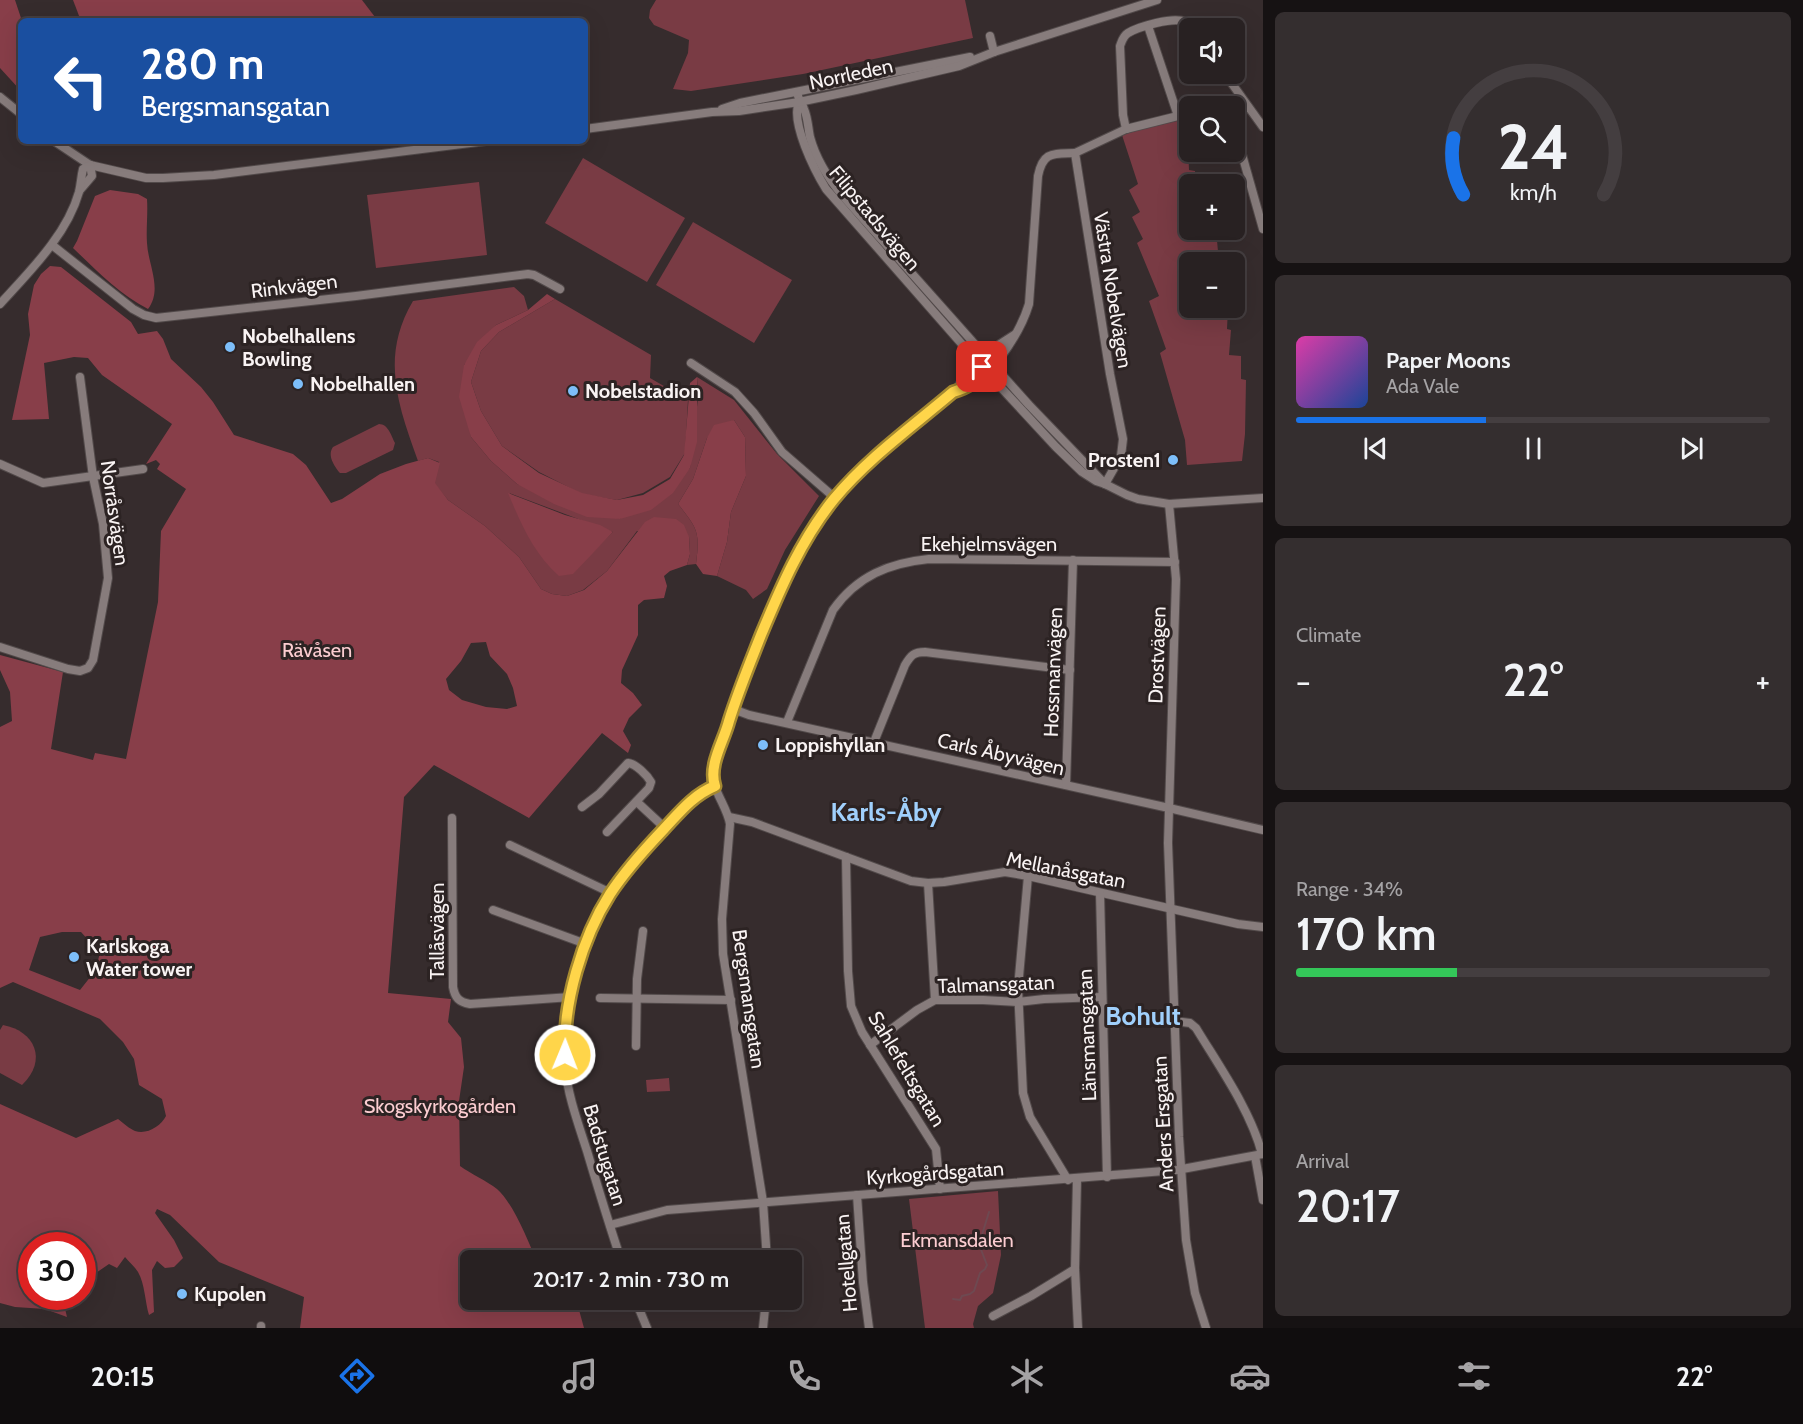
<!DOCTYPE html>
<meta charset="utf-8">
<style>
:root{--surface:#282122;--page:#342e2f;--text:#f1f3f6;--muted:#a5a3a5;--line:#443e40;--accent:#1a73e8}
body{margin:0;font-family:Cabin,sans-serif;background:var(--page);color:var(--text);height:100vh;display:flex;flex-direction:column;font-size:22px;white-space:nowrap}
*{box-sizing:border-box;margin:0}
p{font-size:20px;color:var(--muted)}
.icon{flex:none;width:33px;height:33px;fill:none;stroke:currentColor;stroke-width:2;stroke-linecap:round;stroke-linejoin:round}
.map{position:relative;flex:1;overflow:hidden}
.details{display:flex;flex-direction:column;gap:12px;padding:12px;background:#161213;width:540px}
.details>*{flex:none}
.guide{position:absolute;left:18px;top:18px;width:570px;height:126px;border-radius:9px;box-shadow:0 6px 24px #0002,0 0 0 2px var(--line);background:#1a4fa0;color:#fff;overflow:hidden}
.tools{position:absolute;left:1179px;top:18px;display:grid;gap:12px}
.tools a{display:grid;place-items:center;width:66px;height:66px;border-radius:9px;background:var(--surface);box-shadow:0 6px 24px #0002,0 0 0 2px var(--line);font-size:30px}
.speed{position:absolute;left:18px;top:1232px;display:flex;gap:12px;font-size:30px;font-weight:700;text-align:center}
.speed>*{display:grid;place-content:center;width:78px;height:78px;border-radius:50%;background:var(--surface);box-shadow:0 6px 24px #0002,0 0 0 2px var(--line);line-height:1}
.speed .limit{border:9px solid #d22;background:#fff;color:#111}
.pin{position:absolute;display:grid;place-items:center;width:51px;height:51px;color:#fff;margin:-26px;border-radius:12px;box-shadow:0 3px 9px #0006}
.me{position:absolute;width:66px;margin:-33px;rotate:1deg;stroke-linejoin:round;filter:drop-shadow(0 0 4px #0008)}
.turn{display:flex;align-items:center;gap:21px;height:126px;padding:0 24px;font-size:27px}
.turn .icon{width:78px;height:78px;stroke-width:2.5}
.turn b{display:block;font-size:42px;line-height:51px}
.big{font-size:45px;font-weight:600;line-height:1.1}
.details .widget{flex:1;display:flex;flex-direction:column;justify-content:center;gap:9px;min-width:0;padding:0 21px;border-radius:9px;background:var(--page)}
.details .dial{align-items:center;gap:0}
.dial svg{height:156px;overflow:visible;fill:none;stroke:var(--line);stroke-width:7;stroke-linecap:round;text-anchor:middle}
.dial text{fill:var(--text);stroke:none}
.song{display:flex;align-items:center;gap:18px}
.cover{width:72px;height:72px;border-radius:9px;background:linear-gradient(135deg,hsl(320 70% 55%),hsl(220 70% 35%))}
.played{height:6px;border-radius:3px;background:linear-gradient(90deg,var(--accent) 40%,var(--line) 40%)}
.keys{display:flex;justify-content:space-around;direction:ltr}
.heat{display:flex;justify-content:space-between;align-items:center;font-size:33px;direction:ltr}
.charge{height:9px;border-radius:4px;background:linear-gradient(90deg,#34c759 34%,var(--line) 0)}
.trip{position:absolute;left:460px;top:1250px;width:342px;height:60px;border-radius:9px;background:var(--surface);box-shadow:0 6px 24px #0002,0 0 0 2px var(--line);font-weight:600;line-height:60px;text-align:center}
.tab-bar{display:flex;height:96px;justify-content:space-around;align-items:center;background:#100d0e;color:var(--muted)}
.tab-bar .icon{width:42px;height:42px}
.tab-bar .active{color:var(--accent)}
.tab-bar b{font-size:27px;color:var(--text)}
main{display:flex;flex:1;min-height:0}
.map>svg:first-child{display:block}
</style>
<main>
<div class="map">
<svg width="1263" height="1328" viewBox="0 0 1263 1328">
<rect width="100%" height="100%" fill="#362c2d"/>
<g fill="#793b44" fill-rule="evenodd">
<path d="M656 0H965L973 38 803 74 691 91 673 89 688 53 689 40 654 25 649 18 650 10Z"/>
<path d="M1181 120 1182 144H1188L1189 170 1195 171V184H1190V230H1216L1219 262H1190V308H1228L1227 329 1231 330 1229 355 1241 356V379L1246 380 1245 434 1242 461 1187 465 1185 440 1160 353 1166 349 1149 301 1159 296 1137 243 1143 239 1132 217 1140 212 1129 190 1138 184 1122 135 1154 125Z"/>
<path d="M583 158 685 218 647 282 545 223Z"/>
<path d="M479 182 487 255 376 268 367 195Z"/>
<path d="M693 222 792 280 754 343 656 285Z"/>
<path d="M514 287 524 296 528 310 496 325 464 365 471 437 491 461 517 484 620 519 690 468 698 398 697 377 734 400 777 454 819 496 785 550 767 589 753 599 746 590 717 576 727 542 731 512 746 476 745 437 734 420 707 438 693 479 678 504C698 529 700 532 696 564L687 565 690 554 689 537 637 531 607 571 583 590 567 596 552 594 541 589 519 557 485 526 448 500 434 483 439 462 428 458 418 461C398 405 380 357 413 301ZM509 493 613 532 594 551Z"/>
<path d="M555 299 651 355 650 378 688 400 685 453 670 477 643 493 617 500 582 494 539 472 502 446 481 411 471 382 481 351 499 332Z"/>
<path d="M379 424C388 424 391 435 395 443L393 450 346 473H340C334 466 327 455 333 447Z"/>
<path d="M3 1025C35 1031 48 1060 22 1085L0 1073V1030Z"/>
<path d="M669 1078 670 1091 647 1092 646 1080Z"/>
<path d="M998 1191 1001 1255 993 1293 978 1306 973 1324 974 1328H925L909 1199Z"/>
</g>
<g fill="#883e49" fill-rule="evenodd">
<path d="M0 0H15L22 21H21V91L0 68Z"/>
<path d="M73 0H362L378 21H81Z"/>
<path d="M110 190 138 194 147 199C148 214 146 229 147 243 148 265 163 289 148 309 119 294 96 270 73 248L77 241 95 196Z"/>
<path d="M50 266 61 267 131 322 138 334 157 331 163 339 171 359 201 387 213 402 234 435 293 454 306 465 331 503 342 499 380 474 406 464 428 458 440 463 435 483 448 500 485 526 519 557 541 589 552 594 567 596 584 590 607 571 645 522 654 517 676 519 684 525 689 537 690 554 687 565 670 571 664 576 667 586 664 598 644 600 638 605V635L622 670 621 683 633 693 642 705 629 718 623 731 631 745 628 753 602 733 529 818 434 765 404 797 388 993 451 999 448 1022 461 1038 464 1067 459 1101 460 1166C471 1174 487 1181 497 1189 513 1203 528 1240 536 1260H471V1299H576L584 1328H300L304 1297 219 1262 170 1215 157 1209 155 1213 174 1240 183 1258 174 1267 165 1268 157 1261 152 1270 154 1312 149 1315C145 1302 145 1284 138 1272 135 1267 129 1262 125 1257L117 1268 109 1264 93 1275 83 1271 82 1245H32V1296H62L67 1317 45 1309 15 1307 0 1303V1104L76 1138 118 1119C123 1123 130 1129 135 1131 147 1135 161 1126 166 1116L162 1099 139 1085 134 1059 123 1042 100 1019 13 982 0 988V727L12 721 10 692 0 670V655L63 672 51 749 93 760 95 753 126 759 158 602 161 531 186 489 157 469 160 464 156 460 146 464 172 424 102 375 88 358 74 357 44 363 49 419 12 420 30 335 28 314 34 285 41 274ZM486 642 490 656 507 674 513 688 517 706 507 709 486 707 462 700 449 690 446 679 461 661 471 643ZM62 932H81L100 953 95 971 80 990 29 970 40 937Z"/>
<path d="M547 294 555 299 499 332 481 351 471 382 481 411 502 446 539 473 582 493 617 500 643 495 670 479 684 455 690 383 697 377V442L690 468 673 493 651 510 620 519 587 517 554 504 517 484 491 461 471 437 459 397 464 365 477 342 496 325 528 310Z"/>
<path d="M734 420 745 437 746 476 731 512 727 542 717 576 703 574 696 564C700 532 698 529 678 504L693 479 707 438 714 425Z"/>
<path d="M508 493 565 515 600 525 613 532 573 574 559 576C534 554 521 524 508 493Z"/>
</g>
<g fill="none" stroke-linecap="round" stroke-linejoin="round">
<path stroke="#6e4951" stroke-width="2" d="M953 1299 960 1300 962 1296 970 1294 974 1291 980 1273 985 1269 987 1265 980 1247 982 1235 989 1212"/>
<defs>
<g id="minor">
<path d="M1148 26 1178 116H1190"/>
<path d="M990 36 994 52"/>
<path d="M1225 74 1263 127"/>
<path d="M797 92C798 99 802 103 804 109 808 118 808 128 810 137 816 159 828 178 842 195L1029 405 1105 484"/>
<path d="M0 97 21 114"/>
<path d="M799 102C790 122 815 171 826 189L982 367 1056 447 1082 472 1096 481 1105 484 1127 495 1138 499 1169 504 1263 498"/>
<path d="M722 109 740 103 970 57"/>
<path d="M1234 116 1248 107"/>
<path d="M1234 126 1263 229"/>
<path d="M585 129 712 112 739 111 799 102 856 90 959 66 994 52 1157 0"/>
<path d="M1126 129 1123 115 1120 46C1122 41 1123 36 1128 33 1138 27 1174 16 1185 22 1187 22 1191 27 1192 28"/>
<path d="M54 141 90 165 146 178H163L214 175 486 141"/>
<path d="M80 190 92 176 90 165"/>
<path d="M52 245 133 309 144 315 156 318 356 296 528 274 534 275 560 289"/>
<path d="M0 304C29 272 67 235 79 192 81 184 81 177 83 169L90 165"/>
<path d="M990 360 1000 358C1012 342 1023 324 1029 304L1038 176C1043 151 1053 154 1075 153"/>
<path d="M988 361 992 352 1000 344 1014 335"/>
<path d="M691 363 735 392 754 413 782 452 835 498"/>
<path d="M953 392C966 387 980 382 982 367"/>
<path d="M0 464 43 483 143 469"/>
<path d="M1105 484 1121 456 1123 439 1110 374 1075 153 1126 129 1178 116"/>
<path d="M1169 504 1176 579 1168 843 1179 1137 1186 1240 1195 1293 1206 1328"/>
<path d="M0 647 68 669 80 671 88 668 93 660 108 578 103 524 93 477 80 377"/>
<path d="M733 709 749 715 1169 808 1263 830"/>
<path d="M787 722 833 610C857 576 889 563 929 559L1175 562"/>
<path d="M874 742 905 665C911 655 914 652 925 652L1070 670"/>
<path d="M1066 785 1073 560"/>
<path d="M637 802 665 828"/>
<path d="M582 807 599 794 628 763C636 764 647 775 651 782L649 788 607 832"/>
<path d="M729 817 752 822 911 881 928 883 944 882 1005 872 1028 876 1238 924 1263 927"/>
<path d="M452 818 453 987C455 998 459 1002 470 1004L571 997"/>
<path d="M510 845 611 893"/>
<path d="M846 857 848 971 851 1006 862 1032 936 1149 940 1189"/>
<path d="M1028 876 1018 988 1023 1093 1030 1117 1068 1180"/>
<path d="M928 883 935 1000"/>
<path d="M1100 893 1107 1177"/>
<path d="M493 910 586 944"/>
<path d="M600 998 731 1000"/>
<path d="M1174 1021 1190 1023 1196 1028C1219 1066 1251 1111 1262 1154"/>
<path d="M870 1045 917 1010 935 1000H983L1018 1002 1044 999 1102 997"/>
<path d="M636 1046 637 979 643 931"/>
<path d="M1255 1156 1263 1200"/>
<path d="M1077 1179 1075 1269 1078 1328"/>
<path d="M857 1195 863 1282 869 1328"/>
<path d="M610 1225 667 1210 1177 1170 1263 1154"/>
<path d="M621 1260C609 1224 598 1188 587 1151 578 1123 568 1096 565 1067 561 1017 575 962 597 917 608 895 623 875 639 857 659 833 686 798 715 786"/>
<path d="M767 1260 763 1202 723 954 722 919 730 824C727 806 711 789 713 771 721 737 736 701 748 668 771 609 793 548 835 499 864 464 901 436 935 407 941 402 948 398 953 393 964 381 964 369 982 367"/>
<path d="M635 1299 647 1328"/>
<path d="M993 1316 1031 1296 1075 1269"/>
<path d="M261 1328V1326"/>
<path d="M763 1328 766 1299"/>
</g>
</defs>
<use href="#minor" stroke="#524a4a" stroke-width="10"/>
<use href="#minor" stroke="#877c7c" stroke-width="8"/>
</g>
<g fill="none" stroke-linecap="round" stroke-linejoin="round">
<defs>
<path id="route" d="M565 1055C563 1003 582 938 610 894 625 871 644 850 663 830 679 813 693 795 715 786 708 765 724 741 729 721 738 692 750 663 761 635 781 587 801 540 834 499 868 458 913 426 953 392 966 388 980 382 982 367"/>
</defs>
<use href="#route" stroke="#a68a30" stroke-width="15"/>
<use href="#route" stroke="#ffd54a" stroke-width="10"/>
</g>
<g fill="#7dbef9" stroke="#2c2323" stroke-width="2">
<circle cx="230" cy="347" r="6"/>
<circle cx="298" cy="384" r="6"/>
<circle cx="573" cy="391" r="6"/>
<circle cx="1173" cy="460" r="6"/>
<circle cx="763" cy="745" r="6"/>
<circle cx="74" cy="957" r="6"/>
<circle cx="182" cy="1294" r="6"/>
</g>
<g text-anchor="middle" stroke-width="6" stroke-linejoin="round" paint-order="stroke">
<g font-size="20" fill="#f9f3f3" stroke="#2c2323">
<text transform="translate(851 74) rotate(-12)" y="7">Norrleden</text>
<text transform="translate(875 218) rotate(50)" y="7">Filipstadsvägen</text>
<text transform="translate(294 286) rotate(-7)" y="7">Rinkvägen</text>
<text transform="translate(1113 290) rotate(81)" y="7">Västra Nobelvägen</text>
<text transform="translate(115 513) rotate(82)" y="7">Norråsvägen</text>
<text x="989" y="551">Ekehjelmsvägen</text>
<text transform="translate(1157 655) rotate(-88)" y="7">Drostvägen</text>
<text transform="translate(1053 672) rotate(-88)" y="7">Hossmanvägen</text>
<text transform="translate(1001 754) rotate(13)" y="7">Carls Åbyvägen</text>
<text transform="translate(1066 870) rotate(11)" y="7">Mellanåsgatan</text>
<text transform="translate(437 931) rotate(-90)" y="7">Tallåsvägen</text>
<text transform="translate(996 984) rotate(-2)" y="7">Talmansgatan</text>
<text transform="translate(749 999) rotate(82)" y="7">Bergsmansgatan</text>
<text transform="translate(1087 1035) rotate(-92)" y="7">Länsmansgatan</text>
<text transform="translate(907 1069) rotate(59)" y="7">Sahlefeltsgatan</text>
<text transform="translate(1163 1124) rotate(-93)" y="7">Anders Ersgatan</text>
<text transform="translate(605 1155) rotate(73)" y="7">Badstugatan</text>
<text transform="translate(935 1173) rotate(-4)" y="7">Kyrkogårdsgatan</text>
<text transform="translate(846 1263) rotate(-95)" y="7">Hotellgatan</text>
</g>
<g font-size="20" font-weight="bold" fill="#f9f3f3" stroke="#2c2323" text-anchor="start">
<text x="242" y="343">Nobelhallens<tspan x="242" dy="23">Bowling</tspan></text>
<text x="310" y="391">Nobelhallen</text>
<text x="585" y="398">Nobelstadion</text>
<text x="1161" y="467" text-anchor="end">Prosten1</text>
<text x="775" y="752">Loppishyllan</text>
<text x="86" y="953">Karlskoga<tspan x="86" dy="23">Water tower</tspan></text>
<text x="194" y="1301">Kupolen</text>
</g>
<g font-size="20" fill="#fccdd1" stroke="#2c2323">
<text x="317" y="657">Rävåsen</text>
<text x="440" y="1113">Skogskyrkogården</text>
<text x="957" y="1247">Ekmansdalen</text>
</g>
<g font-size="26" font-weight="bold" fill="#a0d0fc" stroke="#2c2323">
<text x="886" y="821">Karls-Åby</text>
<text x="1143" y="1025">Bohult</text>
</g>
</g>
</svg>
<div class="tools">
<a><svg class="icon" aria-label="sound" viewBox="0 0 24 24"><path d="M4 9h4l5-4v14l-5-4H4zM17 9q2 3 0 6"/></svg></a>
<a><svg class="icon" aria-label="search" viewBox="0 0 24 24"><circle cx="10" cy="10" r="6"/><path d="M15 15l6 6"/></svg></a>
<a>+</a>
<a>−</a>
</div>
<div class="speed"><div class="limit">30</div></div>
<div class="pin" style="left:982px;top:367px;background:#d93025"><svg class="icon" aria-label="arrive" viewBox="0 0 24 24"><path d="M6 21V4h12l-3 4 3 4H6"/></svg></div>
<svg class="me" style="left:565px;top:1055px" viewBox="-20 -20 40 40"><circle r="17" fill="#ffd54a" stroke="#fff" stroke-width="3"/><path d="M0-11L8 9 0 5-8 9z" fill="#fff"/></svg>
<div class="trip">20:17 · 2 min · 730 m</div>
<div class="guide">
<div class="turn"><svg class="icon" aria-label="left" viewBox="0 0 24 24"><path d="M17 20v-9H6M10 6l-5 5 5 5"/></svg><div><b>280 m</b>Bergsmansgatan</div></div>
</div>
</div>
<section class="details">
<div class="widget dial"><svg viewBox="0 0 100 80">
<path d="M14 69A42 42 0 1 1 86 69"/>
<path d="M14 69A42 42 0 0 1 9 40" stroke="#1a73e8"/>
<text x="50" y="56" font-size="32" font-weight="700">24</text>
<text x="50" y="72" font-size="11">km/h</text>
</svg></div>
<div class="widget">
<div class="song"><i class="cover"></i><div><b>Paper Moons</b><p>Ada Vale</p></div></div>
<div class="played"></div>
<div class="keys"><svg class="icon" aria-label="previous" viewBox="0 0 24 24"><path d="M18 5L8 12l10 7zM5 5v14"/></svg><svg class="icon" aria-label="pause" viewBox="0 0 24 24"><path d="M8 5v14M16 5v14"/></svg><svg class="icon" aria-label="next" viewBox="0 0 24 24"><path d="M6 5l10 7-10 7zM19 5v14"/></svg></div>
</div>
<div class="widget"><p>Climate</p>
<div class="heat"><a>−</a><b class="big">22°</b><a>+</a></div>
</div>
<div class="widget"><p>Range · 34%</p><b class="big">170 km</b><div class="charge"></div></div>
<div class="widget"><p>Arrival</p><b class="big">20:17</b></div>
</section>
</main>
<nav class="tab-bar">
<b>20:15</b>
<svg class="icon active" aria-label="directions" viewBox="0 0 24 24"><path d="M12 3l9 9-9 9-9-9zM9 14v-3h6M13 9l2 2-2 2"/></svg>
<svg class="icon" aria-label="music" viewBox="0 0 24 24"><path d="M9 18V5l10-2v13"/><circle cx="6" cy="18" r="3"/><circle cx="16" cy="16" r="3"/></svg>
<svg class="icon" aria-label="phone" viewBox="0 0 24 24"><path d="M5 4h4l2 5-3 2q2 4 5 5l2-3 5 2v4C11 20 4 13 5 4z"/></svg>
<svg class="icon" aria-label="climate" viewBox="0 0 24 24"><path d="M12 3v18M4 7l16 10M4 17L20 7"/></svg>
<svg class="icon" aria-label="car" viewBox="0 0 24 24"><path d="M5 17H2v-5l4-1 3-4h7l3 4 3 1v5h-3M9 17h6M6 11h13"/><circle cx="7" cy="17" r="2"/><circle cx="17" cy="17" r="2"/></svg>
<svg class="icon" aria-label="filters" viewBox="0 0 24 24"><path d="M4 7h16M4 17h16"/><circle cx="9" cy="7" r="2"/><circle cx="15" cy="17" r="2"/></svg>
<b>22°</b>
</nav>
